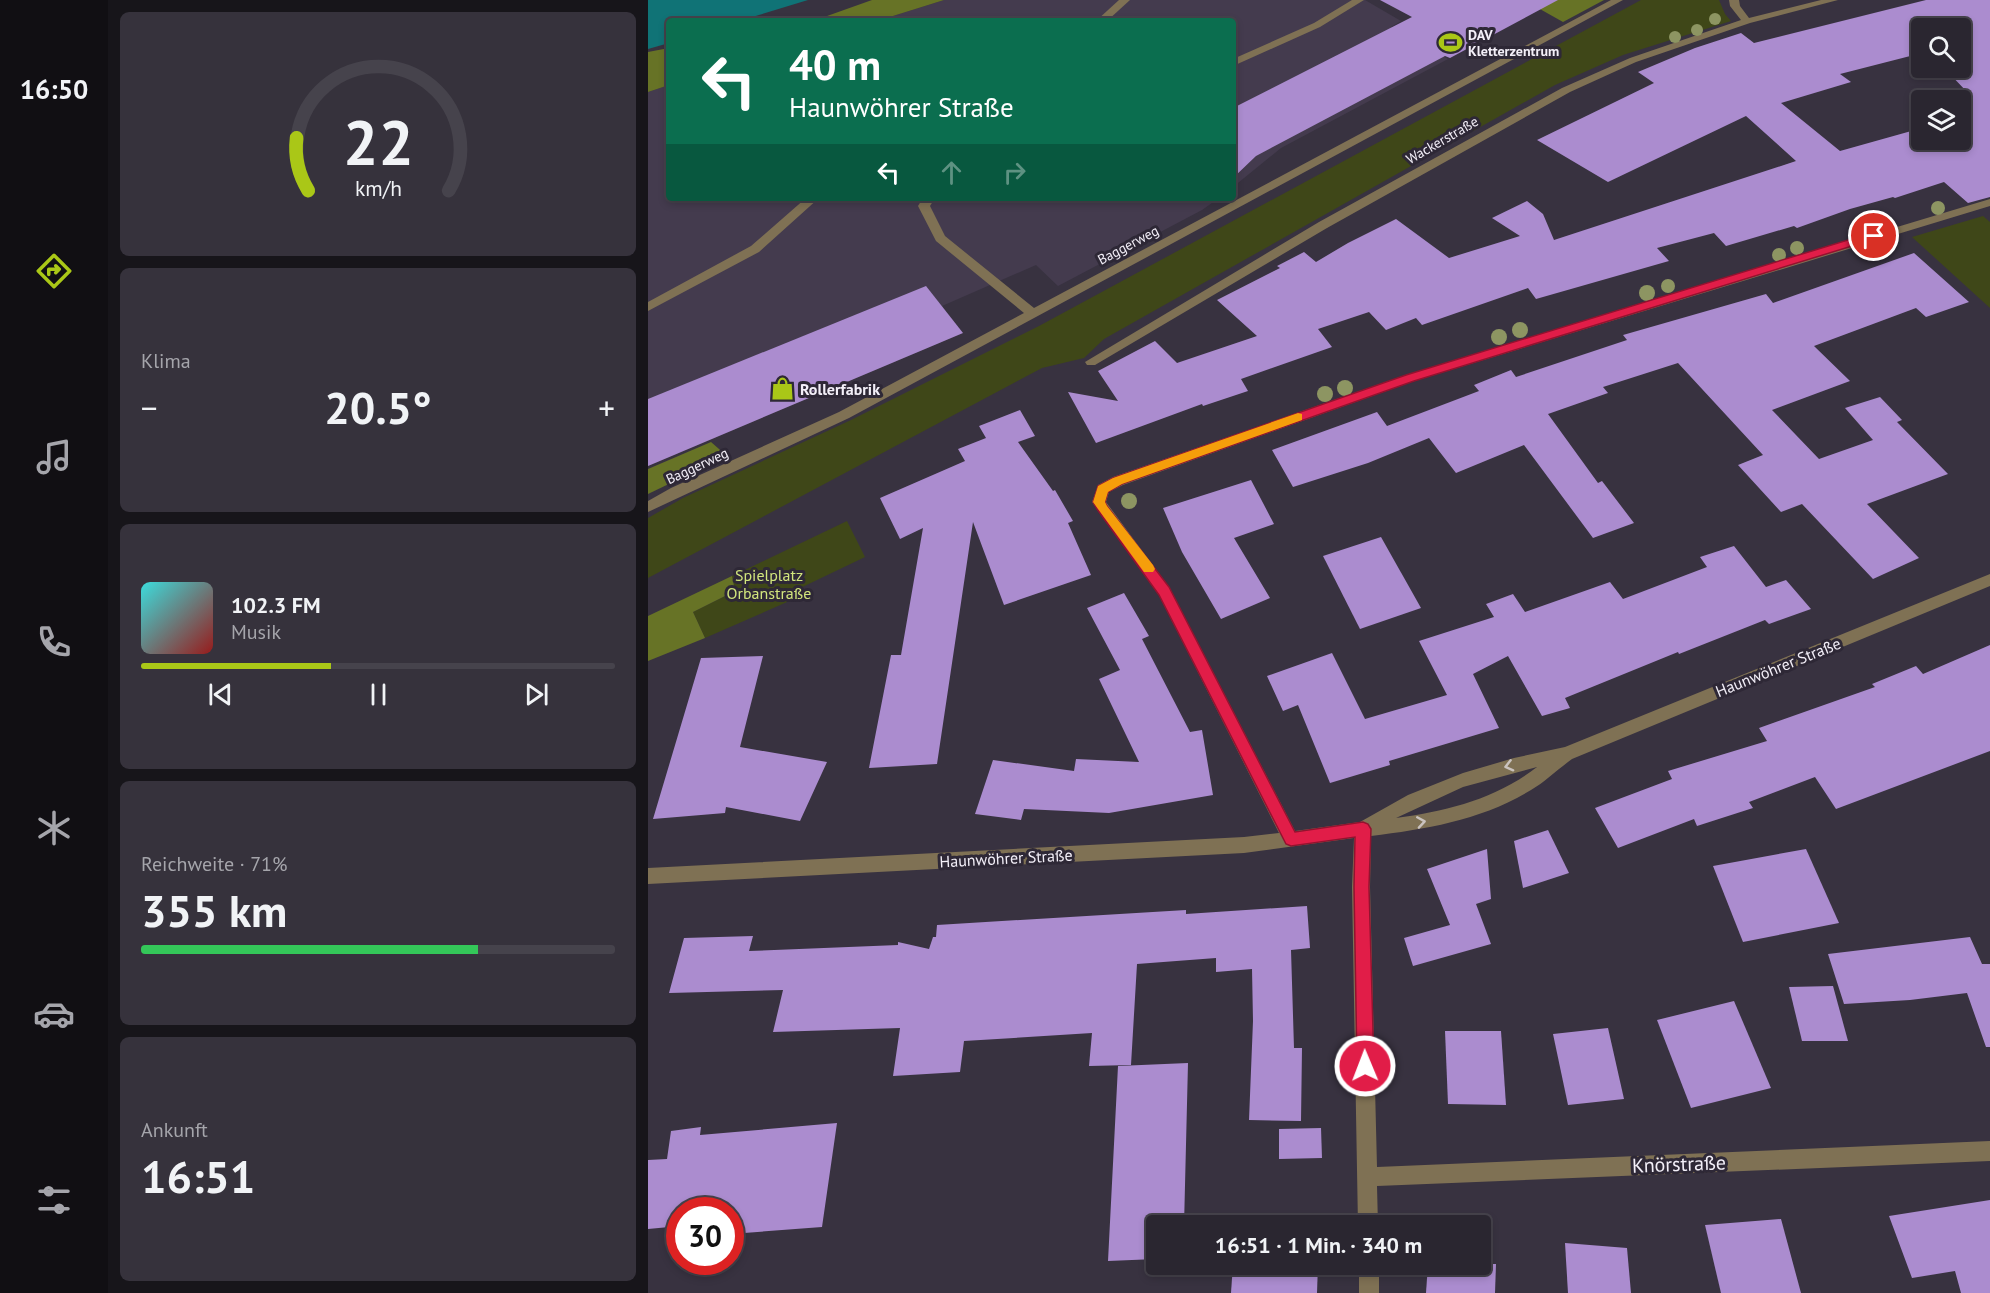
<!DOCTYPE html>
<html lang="de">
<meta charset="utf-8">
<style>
:root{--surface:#2a2630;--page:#36323c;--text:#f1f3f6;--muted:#a5a5ab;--line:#46434c;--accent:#aac717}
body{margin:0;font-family:"PT Sans",sans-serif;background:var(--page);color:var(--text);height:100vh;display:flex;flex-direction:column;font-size:22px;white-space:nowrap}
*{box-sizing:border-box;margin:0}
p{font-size:20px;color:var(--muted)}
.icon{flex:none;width:33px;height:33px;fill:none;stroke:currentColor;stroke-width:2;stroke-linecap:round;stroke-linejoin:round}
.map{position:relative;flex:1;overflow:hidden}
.panel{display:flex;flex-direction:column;gap:12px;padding:12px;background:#17151a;width:540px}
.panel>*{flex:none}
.banner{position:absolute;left:18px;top:18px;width:570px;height:183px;border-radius:6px;box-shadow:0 3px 9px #0003,0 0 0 2px var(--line);background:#0b6e4f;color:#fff;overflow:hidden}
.buttons{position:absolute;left:1263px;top:18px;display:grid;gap:12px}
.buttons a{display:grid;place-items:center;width:60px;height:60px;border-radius:6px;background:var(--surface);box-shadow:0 3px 9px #0003,0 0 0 2px var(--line);font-size:30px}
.speed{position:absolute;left:18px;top:1197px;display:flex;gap:12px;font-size:30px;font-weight:700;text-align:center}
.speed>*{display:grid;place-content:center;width:78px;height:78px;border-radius:50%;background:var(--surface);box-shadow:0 3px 9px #0003,0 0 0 2px var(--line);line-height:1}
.speed .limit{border:9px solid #d22;background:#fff;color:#111}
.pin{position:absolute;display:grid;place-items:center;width:51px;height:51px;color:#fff;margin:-26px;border:3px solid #fff;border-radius:50%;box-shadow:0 2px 6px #0007}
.me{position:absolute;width:66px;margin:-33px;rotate:359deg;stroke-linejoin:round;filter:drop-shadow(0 0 4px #0008)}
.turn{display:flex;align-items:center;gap:21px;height:126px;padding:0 24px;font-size:27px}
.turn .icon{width:78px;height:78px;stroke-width:2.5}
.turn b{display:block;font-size:42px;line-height:51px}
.lanes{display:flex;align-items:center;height:57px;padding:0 24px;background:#0003;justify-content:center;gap:30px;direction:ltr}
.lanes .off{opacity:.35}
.big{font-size:45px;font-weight:600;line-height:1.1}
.panel .card{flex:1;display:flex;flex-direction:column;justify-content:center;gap:9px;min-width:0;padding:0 21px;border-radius:9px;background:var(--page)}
.panel .dial{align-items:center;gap:0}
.dial svg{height:156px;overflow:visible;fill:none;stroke:var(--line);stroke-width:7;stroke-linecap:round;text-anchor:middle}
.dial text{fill:var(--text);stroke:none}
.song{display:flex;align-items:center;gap:18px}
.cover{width:72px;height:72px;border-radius:9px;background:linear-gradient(135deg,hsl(180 70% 55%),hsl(0 70% 35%))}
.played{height:6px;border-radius:3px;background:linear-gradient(90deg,var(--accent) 40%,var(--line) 40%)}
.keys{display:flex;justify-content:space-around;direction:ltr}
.heat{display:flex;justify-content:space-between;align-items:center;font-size:33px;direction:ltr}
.charge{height:9px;border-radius:4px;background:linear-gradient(90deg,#34c759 71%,var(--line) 0)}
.trip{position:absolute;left:498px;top:1215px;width:345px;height:60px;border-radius:6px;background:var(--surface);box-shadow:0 3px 9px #0003,0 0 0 2px var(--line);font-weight:600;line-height:60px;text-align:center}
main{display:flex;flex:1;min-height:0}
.tabs{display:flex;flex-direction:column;width:108px;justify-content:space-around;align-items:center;background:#110f13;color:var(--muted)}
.tabs .icon{width:42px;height:42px}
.tabs .active{color:var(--accent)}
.tabs b{font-size:27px;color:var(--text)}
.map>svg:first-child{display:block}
</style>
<main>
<nav class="tabs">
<b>16:50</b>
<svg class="icon active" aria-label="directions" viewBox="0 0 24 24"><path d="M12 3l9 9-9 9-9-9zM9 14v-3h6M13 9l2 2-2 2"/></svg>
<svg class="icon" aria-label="music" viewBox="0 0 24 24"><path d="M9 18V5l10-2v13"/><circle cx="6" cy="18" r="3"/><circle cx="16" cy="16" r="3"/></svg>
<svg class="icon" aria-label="phone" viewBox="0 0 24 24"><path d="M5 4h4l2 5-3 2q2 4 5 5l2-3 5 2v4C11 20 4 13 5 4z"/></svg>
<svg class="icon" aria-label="climate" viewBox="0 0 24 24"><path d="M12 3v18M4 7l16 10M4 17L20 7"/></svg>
<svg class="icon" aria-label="car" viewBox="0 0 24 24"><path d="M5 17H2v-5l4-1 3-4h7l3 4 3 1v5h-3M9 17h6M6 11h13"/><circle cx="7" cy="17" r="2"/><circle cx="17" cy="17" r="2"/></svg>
<svg class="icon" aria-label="filters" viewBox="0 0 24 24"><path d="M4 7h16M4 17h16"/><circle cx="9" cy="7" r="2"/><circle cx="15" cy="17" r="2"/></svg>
</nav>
<section class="panel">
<div class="card dial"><svg viewBox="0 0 100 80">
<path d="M14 69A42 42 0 1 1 86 69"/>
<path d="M14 69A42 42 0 0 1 8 42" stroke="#aac717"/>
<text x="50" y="56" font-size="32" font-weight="700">22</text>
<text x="50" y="72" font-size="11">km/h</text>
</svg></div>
<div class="card"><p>Klima</p>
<div class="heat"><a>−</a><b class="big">20.5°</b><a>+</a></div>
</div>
<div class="card">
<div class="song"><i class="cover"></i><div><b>102.3 FM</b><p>Musik</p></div></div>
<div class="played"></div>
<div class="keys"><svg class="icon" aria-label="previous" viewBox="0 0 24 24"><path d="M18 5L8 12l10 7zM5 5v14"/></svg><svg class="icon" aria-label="pause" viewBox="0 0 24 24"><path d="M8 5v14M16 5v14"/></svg><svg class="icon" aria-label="next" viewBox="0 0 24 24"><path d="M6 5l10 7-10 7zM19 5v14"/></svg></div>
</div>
<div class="card"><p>Reichweite · 71%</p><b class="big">355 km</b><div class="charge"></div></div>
<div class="card"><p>Ankunft</p><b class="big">16:51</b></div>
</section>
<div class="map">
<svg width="1342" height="1293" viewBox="0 0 1342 1293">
<rect width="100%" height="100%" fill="#383240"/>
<g fill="#443b4e">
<path d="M296 0H717L753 21 743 27 800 59 633 148 585 187V21H229Z"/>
<path d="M21 85V198H571L554 210 410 286 388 265 294 306 315 333 0 466V92Z"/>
</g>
<g fill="#3f4718">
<path d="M993 0H1071L1077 14 1083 21 975 55 907 85 456 339 436 358 394 368 0 578V518L35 498 203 420 391 326Z"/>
<path d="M1335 216 1342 222V308L1264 237Z"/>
<path d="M199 521 217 557 144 592 146 599 57 638 45 612 87 591 84 576Z"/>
</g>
<g fill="#677326">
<path d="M224 0H296L229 21H165Z"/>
<path d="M889 0H956L915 22 883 4Z"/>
<path d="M21 48V85L0 92V52Z"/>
<path d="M63 442 79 456 0 494V469Z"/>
<path d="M84 576 87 591 45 612 57 638 0 661V616Z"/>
</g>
<path fill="#107376" d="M0 0H160L91 21H21V43L0 49Z"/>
<g fill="#ab8ccf" fill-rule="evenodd">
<path d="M732 0H910L802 58 797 56 608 156 585 178V108L764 17Z"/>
<path d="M1278 0H1342V197L1320 203 1296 182 1247 198 1245 197 1202 209 1149 228 1146 226 1078 246 1066 233 1009 248 1021 261 888 299 880 288 774 325 768 318 738 330 721 312 670 329 684 347 593 379 600 391 555 406 554 404 448 443 420 392 470 401 450 371 507 341 529 363 609 336 569 300 632 268 629 266 656 252 668 262 700 243 748 219 801 258 872 236 844 218 879 201 895 214 906 240 1148 161 1098 116 960 182 889 140 1006 83 990 72 1047 48 1093 33 1106 43ZM1274 28H1312V68H1296L1322 95 1304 100H1312V140H1274V128L1192 151 1133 103 1203 82 1192 74 1274 53Z"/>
<path d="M1266 253 1321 302 1278 317 1268 308 1166 346 1202 381 1124 410 1171 459 1225 440 1197 408 1232 397 1254 420 1249 422 1300 474 1219 504 1271 558 1225 579 1154 504 1133 512 1090 465 1115 455 1030 363 955 387 960 393 900 414 950 483 954 481 986 523 945 538 876 445 808 473 781 438 720 463 645 487 624 450 729 412 739 426 831 391 826 385 863 370 868 377 979 340 975 335 1118 294 1125 303Z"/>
<path d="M278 286 315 333 0 466V399Z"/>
<path d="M372 410 387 436 370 442 405 491 407 490 425 521 420 523 443 575 356 605 325 522 289 764 221 768 243 655H253L275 528 252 539 232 498 317 461 310 449 338 438 331 426Z"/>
<path d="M603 480 626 524 586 538 622 598 573 619 534 552 515 508Z"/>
<path d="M733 537 773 608 712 629 675 556Z"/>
<path d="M1086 546 1118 587 1138 580 1163 609 1121 624 1117 620 1031 654 1030 652 917 698 922 708 894 716 860 656 825 674 851 728 741 761 742 765 682 783 650 705 635 711 619 676 684 653 717 719 799 695 771 641 846 617 838 604 865 594 877 612 962 582 975 599 1059 567 1052 557Z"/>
<path d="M476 593 501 636 494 639 542 732 554 730 565 795 461 813 376 809 373 820 327 814 345 760 426 771 428 759 491 762 451 679 472 670 439 608Z"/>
<path d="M1342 645V751L1188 809 1167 777 1101 802 1105 808 1049 826 1046 819 970 848 947 808 1024 779 1020 771 1119 741 1111 728 1227 687 1224 684 1268 666 1275 674Z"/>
<path d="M115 656 92 747 179 762 152 821 78 807 77 813 5 819 53 658Z"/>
<path d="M900 830 921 873 875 888 866 841Z"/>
<path d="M839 849 843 899 828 904 843 944 765 966 756 938 802 925 779 869Z"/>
<path d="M1158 849 1191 923 1095 942 1065 866Z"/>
<path d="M659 906 662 948 643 950 646 1048H654L653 1121 601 1120 605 1021 604 969 568 972V958L489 964 483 1065 441 1066 444 1033 316 1041 312 1072 245 1076 252 1028 125 1032 135 990 21 993 36 938 105 936 101 951 250 945V942L281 949 285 937H288L289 925 538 910V914Z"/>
<path d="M1322 937 1334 964H1342V1047H1338L1319 993 1262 1000 1196 1004 1180 954Z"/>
<path d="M1185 986 1200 1041H1154L1141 987Z"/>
<path d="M1086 1001 1123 1088 1043 1108 1009 1020Z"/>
<path d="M960 1028 976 1099 920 1105 905 1034Z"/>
<path d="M797 1031H853L858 1105 800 1104Z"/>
<path d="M540 1063 536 1226H508V1259L460 1261 470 1066Z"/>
<path d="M189 1123 174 1227 83 1234 85 1221H82V1210H32V1226L0 1229V1160L19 1159 23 1131 53 1127 52 1135Z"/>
<path d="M673 1128 674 1158 631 1159V1129Z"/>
<path d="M1342 1200V1293H1313L1307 1271 1264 1278 1241 1216Z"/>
<path d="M1133 1219 1153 1293H1073L1057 1225Z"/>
<path d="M917 1243 979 1248 983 1293H920Z"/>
<path d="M585 1264H670L669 1293H583Z"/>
<path d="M780 1264H848L847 1293H778Z"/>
</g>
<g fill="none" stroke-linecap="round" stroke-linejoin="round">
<g fill="#7f7154" fill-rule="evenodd">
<path d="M471 0H482L459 21H448Z"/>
<path d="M704 0H716L672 27 585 66V59L666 23Z"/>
<path d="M963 0H975L201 418 0 512V501L23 488 191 412 376 313 288 241 270 206 275 198H287L282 206 297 236 386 308Z"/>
<path d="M1081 0H1091L1092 6 1101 18 1173 0H1190L1102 23 988 62 922 92 679 228 447 365H439L437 362 671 222 914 88 982 58 1093 20 1082 6Z"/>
<path d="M158 198H171L111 252 0 311V302L103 246Z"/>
<path d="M1342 199V206L766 381 475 485 461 492 458 502 521 587 647 831 712 822 760 795 815 773 866 758 917 747 1342 574V586L924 759C910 769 897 782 883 790 834 820 779 829 723 836L722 887 729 1167 1342 1141V1161L729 1186 730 1226H710L704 887 706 838 596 853 0 884V868L596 837 631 833 511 595 444 502 450 485 465 477 758 375ZM889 767C848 799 799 811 748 818L815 787Z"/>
<rect x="711" y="1264" width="20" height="29"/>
</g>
</g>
<g fill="#8d9562">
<circle cx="1067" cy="19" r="6"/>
<circle cx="1049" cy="30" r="6"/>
<circle cx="1027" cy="37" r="6"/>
<circle cx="1290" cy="208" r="7"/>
<circle cx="1149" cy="248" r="7"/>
<circle cx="1131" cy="255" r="7"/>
<circle cx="1020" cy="286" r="7"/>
<circle cx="999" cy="293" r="8"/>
<circle cx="872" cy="330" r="8"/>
<circle cx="851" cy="337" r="8"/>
<circle cx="697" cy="388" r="8"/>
<circle cx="677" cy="394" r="8"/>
<circle cx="481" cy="501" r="8"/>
</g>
<defs><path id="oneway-chevron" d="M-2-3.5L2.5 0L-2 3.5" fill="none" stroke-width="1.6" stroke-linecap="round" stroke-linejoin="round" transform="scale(1.5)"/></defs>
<g stroke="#cac3bf">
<use href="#oneway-chevron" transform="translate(861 766) rotate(166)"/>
<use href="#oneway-chevron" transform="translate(773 822) rotate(-9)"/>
</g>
<path fill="#e11d48" stroke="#92132f" stroke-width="1.5" d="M1226 232 1232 236 1230 238 766 381 474 484 460 492 457 502 459 506 521 587 647 832 715 822 720 824 723 829 721 887 726 1066 723 1072 717 1074 711 1072 709 1066 706 887 707 837 643 846 638 844 511 595 449 509 445 502 450 486 465 478 758 375Z"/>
<path fill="#f59e0b" d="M650 413 654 414V420L474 484 460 492 457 502 459 506 505 565 507 569 505 572H496L445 502 450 486 465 478Z"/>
<defs>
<symbol id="stadium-bare" viewBox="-9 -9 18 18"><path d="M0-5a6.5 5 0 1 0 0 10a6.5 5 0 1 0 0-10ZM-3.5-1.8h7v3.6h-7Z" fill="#aac717" stroke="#2e2836" stroke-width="2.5" paint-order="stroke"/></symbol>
<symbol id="shop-bare" viewBox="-9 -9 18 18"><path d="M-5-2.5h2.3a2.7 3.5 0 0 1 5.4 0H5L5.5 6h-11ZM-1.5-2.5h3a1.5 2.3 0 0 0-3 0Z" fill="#aac717" stroke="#2e2836" stroke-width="2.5" paint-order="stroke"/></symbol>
</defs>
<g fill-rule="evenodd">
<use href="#stadium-bare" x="786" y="26" width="33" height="33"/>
<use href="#shop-bare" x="118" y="372" width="33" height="33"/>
</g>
<g text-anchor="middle" stroke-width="6" stroke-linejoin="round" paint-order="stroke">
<g font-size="14" font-weight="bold" fill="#f3eff8" stroke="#2e2836" text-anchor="start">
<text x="820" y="40">DAV<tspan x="820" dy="16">Kletterzentrum</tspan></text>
</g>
<g font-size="14" fill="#f3eff8" stroke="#2e2836">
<text transform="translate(794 140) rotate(-30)" y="5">Wackerstraße</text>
<text transform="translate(480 245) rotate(-28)" y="5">Baggerweg</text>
<text transform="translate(49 466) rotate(-25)" y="5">Baggerweg</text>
</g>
<g font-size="16" font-weight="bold" fill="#f3eff8" stroke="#2e2836" text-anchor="start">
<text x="152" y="395">Rollerfabrik</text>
</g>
<g font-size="16" fill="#d2e67d" stroke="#2e2836">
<text x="121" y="581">Spielplatz<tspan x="121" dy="18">Orbanstraße</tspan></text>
</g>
<g font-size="16" fill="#f3eff8" stroke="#2e2836">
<text transform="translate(1130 667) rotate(-22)" y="6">Haunwöhrer Straße</text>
<text transform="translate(358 858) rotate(-3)" y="6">Haunwöhrer Straße</text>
</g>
<g font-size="20" fill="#f3eff8" stroke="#2e2836">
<text transform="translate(1031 1164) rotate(-2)" y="7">Knörstraße</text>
</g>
</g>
</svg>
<div class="buttons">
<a><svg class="icon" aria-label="search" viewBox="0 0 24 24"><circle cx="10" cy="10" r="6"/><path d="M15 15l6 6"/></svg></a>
<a><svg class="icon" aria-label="layers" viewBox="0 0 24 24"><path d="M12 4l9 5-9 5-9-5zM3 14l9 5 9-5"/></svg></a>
</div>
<div class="speed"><div class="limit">30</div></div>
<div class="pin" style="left:1226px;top:236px;background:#d93025"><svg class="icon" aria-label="arrive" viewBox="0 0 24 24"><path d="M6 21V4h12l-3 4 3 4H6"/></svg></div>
<svg class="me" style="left:717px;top:1066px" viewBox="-20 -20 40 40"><circle r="17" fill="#e11d48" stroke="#fff" stroke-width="3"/><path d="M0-11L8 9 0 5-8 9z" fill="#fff"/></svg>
<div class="trip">16:51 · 1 Min. · 340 m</div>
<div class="banner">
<div class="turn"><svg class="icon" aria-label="left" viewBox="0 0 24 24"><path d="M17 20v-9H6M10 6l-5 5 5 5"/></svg><div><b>40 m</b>Haunwöhrer Straße</div></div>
<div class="lanes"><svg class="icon" aria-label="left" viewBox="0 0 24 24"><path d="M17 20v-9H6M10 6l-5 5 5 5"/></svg><svg class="icon off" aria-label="ahead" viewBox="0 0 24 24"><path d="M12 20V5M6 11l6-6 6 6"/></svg><svg class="icon off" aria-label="right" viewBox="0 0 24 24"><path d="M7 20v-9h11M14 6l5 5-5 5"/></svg></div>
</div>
</div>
</main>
